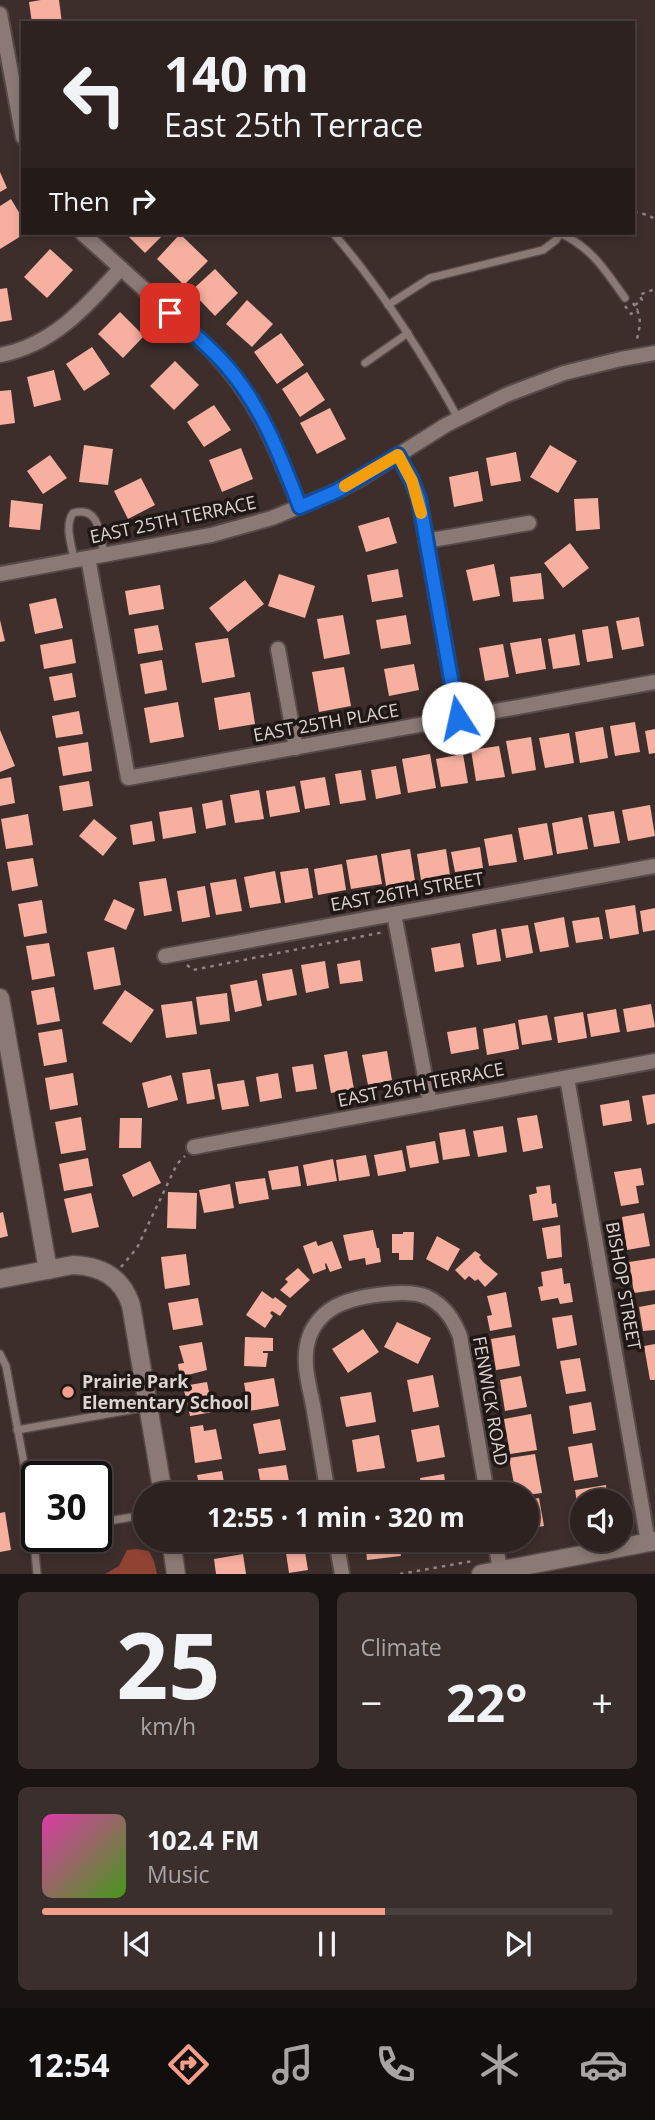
<!DOCTYPE html>
<meta charset="utf-8">
<style>
:root{--surface:#2e2220;--page:#3a2f2d;--text:#f1f3f6;--muted:#a7a4a5;--line:#493f3e;--accent:#f49d8b}
body{margin:0;font-family:"Open Sans",sans-serif;background:var(--page);color:var(--text);height:100vh;display:flex;flex-direction:column;font-size:26px;white-space:nowrap}
*{box-sizing:border-box;margin:0}
p{font-size:23px;color:var(--muted)}
.icon{flex:none;width:38px;height:38px;fill:none;stroke:currentColor;stroke-width:2;stroke-linecap:round;stroke-linejoin:round}
.map{position:relative;height:1574px;overflow:hidden}
.sheet{display:flex;flex-direction:column;gap:18px;padding:18px;background:#191312;flex:1}
.sheet>*{flex:none}
.guide{position:absolute;left:21px;top:21px;width:614px;height:214px;border-radius:0px;box-shadow:0 4px 10px #0003,0 0 0 2px var(--line);background:#2e2220;color:var(--text);overflow:hidden}
.fabs{position:absolute;left:570px;top:1489px;display:grid;gap:14px}
.fabs a{display:grid;place-items:center;width:63px;height:63px;border-radius:50%;background:var(--surface);box-shadow:0 4px 10px #0003,0 0 0 2px var(--line);font-size:35px}
.speed{position:absolute;left:21px;top:1461px;display:flex;gap:14px;font-size:35px;font-weight:700;text-align:center}
.speed>*{display:grid;place-content:center;width:91px;height:91px;border-radius:50%;background:var(--surface);box-shadow:0 4px 10px #0003,0 0 0 2px var(--line);line-height:1}
.speed .limit{border:4px solid #111;border-radius:10px;background:#fff;color:#111}
.pin{position:absolute;display:grid;place-items:center;width:60px;height:60px;color:#fff;margin:-30px;border-radius:14px;box-shadow:0 4px 10px #0006}
.me{position:absolute;width:77px;margin:-38px;rotate:350deg;stroke-linejoin:round;filter:drop-shadow(0 0 5px #0008)}
.turn{display:flex;align-items:center;gap:24px;height:147px;padding:0 28px;font-size:32px}
.turn .icon{width:91px;height:91px;stroke-width:2.5}
.turn b{display:block;font-size:49px;line-height:60px}
.then{display:flex;align-items:center;height:66px;padding:0 28px;background:#0003;gap:14px;font-size:26px}
.big{font-size:52px;font-weight:700;line-height:1.1}
.sheet .card{flex:1;display:flex;flex-direction:column;justify-content:center;gap:10px;min-width:0;padding:0 24px;border-radius:10px;background:var(--page)}
.sheet .dial{align-items:center;gap:0}
.dial b{font-size:91px;line-height:1}
.song{display:flex;align-items:center;gap:21px}
.cover{width:84px;height:84px;border-radius:10px;background:linear-gradient(135deg,hsl(320 70% 55%),hsl(100 70% 35%))}
.played{height:7px;border-radius:4px;background:linear-gradient(90deg,var(--accent) 60%,var(--line) 60%)}
.keys{display:flex;justify-content:space-around;direction:ltr}
.heat{display:flex;justify-content:space-between;align-items:center;font-size:38px;direction:ltr}
.sheet .tiles{flex:1;display:grid;gap:18px;grid-template-columns:1fr 1fr}
.card:last-child{grid-column:span 2}
.trip{position:absolute;left:133px;top:1482px;width:406px;height:70px;border-radius:35px;background:var(--surface);box-shadow:0 4px 10px #0003,0 0 0 2px var(--line);font-weight:700;line-height:70px;text-align:center}
.tab-bar{display:flex;height:112px;justify-content:space-around;align-items:center;background:#120e0d;color:var(--muted)}
.tab-bar .icon{width:49px;height:49px}
.tab-bar .on{color:var(--accent)}
.tab-bar b{font-size:32px;color:var(--text)}
.map>svg:first-child{display:block}
</style>
<div class="map">
<svg width="655" height="1574" viewBox="0 0 655 1574">
<rect width="100%" height="100%" fill="#3d2e2b"/>
<path fill="#904233" d="M137 1549 149 1551 154 1561 157 1574H105L119 1566 127 1550Z"/>
<g fill="#f7af9f">
<path d="M41 0H59L62 23H32L29 2Z"/>
<path d="M0 172 7 188 0 192Z"/>
<path d="M11 199 23 219V233H26L0 249V206Z"/>
<path d="M125 233H165L145 253Z"/>
<path d="M180 234 208 261 184 285 157 259Z"/>
<path d="M50 249 73 270 47 298 24 277Z"/>
<path d="M215 269 238 293 215 316 191 291Z"/>
<path d="M7 288 12 320 0 322V289Z"/>
<path d="M247 300 273 324 252 347 226 324Z"/>
<path d="M120 312 144 336 123 358 98 334Z"/>
<path d="M281 333 304 365 277 384 254 352Z"/>
<path d="M92 347 110 374 84 391 66 364Z"/>
<path d="M175 361 199 385 174 410 150 386Z"/>
<path d="M54 370 61 400 34 407 27 377Z"/>
<path d="M307 372 325 400 300 417 282 389Z"/>
<path d="M11 390 15 423 0 425V391Z"/>
<path d="M214 405 231 430 204 447 187 422Z"/>
<path d="M330 408 346 439 317 454 300 423Z"/>
<path d="M84 445 113 449 108 485 79 482Z"/>
<path d="M550 445 577 461 558 493 530 477Z"/>
<path d="M241 448 253 479 222 492 209 460Z"/>
<path d="M516 452 521 481 491 486 486 458Z"/>
<path d="M50 455 67 478 43 494 27 471Z"/>
<path d="M478 471 483 501 454 507 449 477Z"/>
<path d="M141 478 155 505 128 519 114 491Z"/>
<path d="M598 498 600 529 576 531 574 499Z"/>
<path d="M11 500 43 504 40 530 9 527Z"/>
<path d="M389 517 397 543 366 552 358 526Z"/>
<path d="M570 543 589 568 563 588 544 563Z"/>
<path d="M494 564 500 596 473 601 466 570Z"/>
<path d="M398 569 403 597 372 602 367 575Z"/>
<path d="M541 573 544 599 513 602 510 577Z"/>
<path d="M279 574 315 586 305 618 268 606Z"/>
<path d="M245 580 264 604 228 632 209 608Z"/>
<path d="M160 585 164 609 129 615 125 591Z"/>
<path d="M56 598 63 628 35 634 29 604Z"/>
<path d="M343 615 350 654 324 659 317 619Z"/>
<path d="M406 615 411 644 381 649 376 620Z"/>
<path d="M639 617 644 646 622 650 616 621Z"/>
<path d="M0 620 5 641 0 642Z"/>
<path d="M158 625 163 650 138 654 134 629Z"/>
<path d="M608 626 613 658 587 662 582 630Z"/>
<path d="M575 634 580 665 553 669 548 639Z"/>
<path d="M228 638 235 677 202 683 195 643Z"/>
<path d="M541 638 546 669 516 674 510 643Z"/>
<path d="M72 639 76 663 44 669 40 645Z"/>
<path d="M503 644 509 677 485 681 479 648Z"/>
<path d="M162 660 167 690 145 694 140 664Z"/>
<path d="M414 664 419 690 389 696 384 669Z"/>
<path d="M344 667 351 706 319 712 312 672Z"/>
<path d="M72 673 76 697 54 701 49 677Z"/>
<path d="M250 692 255 724 219 730 214 698Z"/>
<path d="M178 702 184 737 150 743 144 708Z"/>
<path d="M79 711 83 734 56 738 52 716Z"/>
<path d="M635 722 640 752 615 756 610 726Z"/>
<path d="M603 727 608 758 580 763 575 732Z"/>
<path d="M655 729V753L649 754 645 731Z"/>
<path d="M0 730 15 766 0 772Z"/>
<path d="M569 733 574 763 545 768 539 738Z"/>
<path d="M531 737 536 770 512 774 506 741Z"/>
<path d="M88 742 92 771 63 776 58 747Z"/>
<path d="M499 746 505 777 476 781 471 750Z"/>
<path d="M430 754 436 788 408 793 402 759Z"/>
<path d="M463 754 468 783 441 787 436 759Z"/>
<path d="M396 766 401 794 376 799 371 770Z"/>
<path d="M361 770 366 800 340 804 335 774Z"/>
<path d="M11 777 15 803 0 806V779Z"/>
<path d="M325 777 330 805 305 809 300 781Z"/>
<path d="M89 781 93 806 63 811 59 786Z"/>
<path d="M295 786 300 812 270 817 266 791Z"/>
<path d="M259 790 264 819 235 823 230 795Z"/>
<path d="M222 800 226 825 206 829 202 804Z"/>
<path d="M650 805 655 836 628 841 622 810Z"/>
<path d="M192 807 196 833 163 839 159 812Z"/>
<path d="M614 811 620 843 594 847 588 815Z"/>
<path d="M28 814 33 845 6 849 1 819Z"/>
<path d="M582 817 588 849 557 854 552 823Z"/>
<path d="M94 819 117 838 103 856 79 836Z"/>
<path d="M152 821 155 841 133 845 130 825Z"/>
<path d="M547 823 553 855 524 860 518 828Z"/>
<path d="M512 834 517 862 489 866 484 839Z"/>
<path d="M480 847 483 868 455 872 451 852Z"/>
<path d="M410 849 415 881 386 886 381 854Z"/>
<path d="M446 849 450 875 421 880 417 854Z"/>
<path d="M377 855 382 884 351 889 346 860Z"/>
<path d="M33 858 38 886 12 891 7 862Z"/>
<path d="M342 864 346 890 318 895 314 869Z"/>
<path d="M308 868 313 898 285 903 280 872Z"/>
<path d="M275 871 281 903 250 908 244 877Z"/>
<path d="M166 878 172 911 144 916 139 882Z"/>
<path d="M236 879 242 911 216 915 210 883Z"/>
<path d="M205 886 210 917 182 922 177 891Z"/>
<path d="M114 899 135 909 126 930 104 920Z"/>
<path d="M42 900 47 933 24 937 18 904Z"/>
<path d="M635 905 639 934 610 939 605 910Z"/>
<path d="M655 908V930L643 932 640 911Z"/>
<path d="M564 917 569 947 540 952 534 923Z"/>
<path d="M599 917 603 939 576 943 572 921Z"/>
<path d="M528 925 533 953 506 958 501 929Z"/>
<path d="M496 929 501 961 477 965 472 934Z"/>
<path d="M49 943 55 976 32 980 26 946Z"/>
<path d="M460 943 464 967 435 972 431 948Z"/>
<path d="M114 947 121 985 94 990 87 952Z"/>
<path d="M360 960 363 981 340 984 337 964Z"/>
<path d="M325 961 329 988 306 993 301 965Z"/>
<path d="M292 969 297 995 267 1001 262 974Z"/>
<path d="M257 980 262 1006 235 1012 230 985Z"/>
<path d="M54 987 60 1021 37 1025 31 991Z"/>
<path d="M125 990 154 1010 131 1043 102 1023Z"/>
<path d="M227 993 230 1021 200 1025 196 997Z"/>
<path d="M192 1001 197 1034 166 1038 161 1005Z"/>
<path d="M651 1004 655 1027 627 1032 623 1009Z"/>
<path d="M616 1009 620 1032 591 1037 587 1014Z"/>
<path d="M583 1012 587 1038 558 1043 554 1017Z"/>
<path d="M547 1015 552 1040 522 1045 518 1020Z"/>
<path d="M515 1023 519 1049 487 1055 483 1029Z"/>
<path d="M476 1027 479 1049 451 1054 447 1032Z"/>
<path d="M62 1029 67 1062 44 1066 38 1033Z"/>
<path d="M347 1051 354 1089 331 1093 324 1055Z"/>
<path d="M387 1051 392 1080 368 1085 362 1055Z"/>
<path d="M313 1064 317 1089 296 1092 292 1067Z"/>
<path d="M210 1069 215 1099 187 1104 182 1073Z"/>
<path d="M73 1073 78 1105 50 1110 45 1078Z"/>
<path d="M278 1073 282 1098 260 1102 256 1077Z"/>
<path d="M171 1075 178 1100 148 1108 142 1083Z"/>
<path d="M244 1080 249 1106 222 1110 217 1084Z"/>
<path d="M655 1094V1123L647 1125 642 1096Z"/>
<path d="M629 1100 632 1121 603 1126 600 1105Z"/>
<path d="M537 1115 543 1148 523 1152 517 1118Z"/>
<path d="M81 1117 86 1150 61 1154 55 1122Z"/>
<path d="M120 1118H142L141 1148H119Z"/>
<path d="M503 1126 507 1152 478 1157 473 1131Z"/>
<path d="M465 1129 470 1156 443 1160 439 1133Z"/>
<path d="M435 1141 439 1163 410 1168 406 1146Z"/>
<path d="M402 1150 406 1171 378 1176 374 1155Z"/>
<path d="M366 1155 370 1176 339 1181 336 1160Z"/>
<path d="M88 1158 93 1186 64 1191 59 1164Z"/>
<path d="M333 1159 337 1181 307 1186 303 1165Z"/>
<path d="M150 1161 161 1183 133 1197 122 1175Z"/>
<path d="M298 1166 301 1186 272 1190 268 1171Z"/>
<path d="M641 1168 644 1185 636 1186 639 1203 621 1206 614 1172Z"/>
<path d="M265 1178 269 1199 239 1204 235 1182Z"/>
<path d="M230 1184 234 1208 204 1213 199 1190Z"/>
<path d="M550 1185 552 1204 556 1203 558 1217 533 1221 529 1195 537 1193 536 1187Z"/>
<path d="M168 1192 197 1193 196 1229 167 1228Z"/>
<path d="M91 1193 99 1227 72 1233 64 1199Z"/>
<path d="M3 1212 8 1236 0 1238V1213Z"/>
<path d="M644 1213 650 1246 627 1250 622 1217Z"/>
<path d="M560 1225 562 1257 547 1259 542 1228Z"/>
<path d="M373 1230 377 1248H379L381 1262 366 1265 365 1258 349 1261 343 1235Z"/>
<path d="M403 1232H414L413 1260H399V1253H392V1234H403Z"/>
<path d="M437 1236 460 1249 448 1271 426 1259Z"/>
<path d="M316 1241 318 1246 332 1241 342 1268 330 1272 326 1263 325 1264 326 1269 313 1274 303 1246Z"/>
<path d="M475 1251 481 1255 479 1257 483 1262 498 1274 485 1287 478 1279 475 1281 469 1276 465 1280 455 1270Z"/>
<path d="M186 1254 190 1285 165 1289 161 1257Z"/>
<path d="M655 1258V1290L634 1293 629 1262Z"/>
<path d="M298 1268 310 1280 290 1298 280 1290 288 1282 285 1279Z"/>
<path d="M562 1268 564 1284 570 1283 573 1302 560 1304 558 1298 541 1301 538 1287 543 1286 541 1272Z"/>
<path d="M262 1291 273 1299 275 1297 287 1306 280 1316 272 1311 270 1313 273 1316 265 1328 246 1315Z"/>
<path d="M506 1292 512 1327 490 1331 487 1316 492 1315 487 1296Z"/>
<path d="M198 1298 203 1325 173 1330 168 1303Z"/>
<path d="M655 1304V1330L643 1331 639 1307Z"/>
<path d="M572 1315 577 1345 557 1349 552 1318Z"/>
<path d="M397 1322 431 1338 418 1364 384 1347Z"/>
<path d="M363 1329 379 1352 348 1373 332 1349Z"/>
<path d="M515 1335 520 1366 496 1370 491 1339Z"/>
<path d="M245 1337 273 1338V1351H263V1353H268L266 1367 244 1366Z"/>
<path d="M202 1342 207 1370 180 1377 178 1364 184 1363 179 1346Z"/>
<path d="M655 1344V1380H650L644 1346Z"/>
<path d="M580 1358 586 1391 566 1394 560 1361Z"/>
<path d="M433 1375 439 1407 413 1412 407 1380Z"/>
<path d="M521 1376 527 1407 505 1411 500 1380Z"/>
<path d="M274 1378 279 1406 249 1411 244 1383Z"/>
<path d="M207 1382 213 1412 190 1416 183 1386Z"/>
<path d="M371 1392 376 1422 346 1427 340 1397Z"/>
<path d="M591 1402 596 1430 573 1434 569 1406Z"/>
<path d="M531 1414 537 1450 510 1454 504 1419Z"/>
<path d="M280 1419 286 1450 259 1454 253 1424Z"/>
<path d="M203 1425 204 1431 216 1429 222 1459 195 1463 190 1427Z"/>
<path d="M439 1425 445 1457 417 1462 411 1430Z"/>
<path d="M379 1435 385 1468 357 1472 352 1440Z"/>
<path d="M592 1443 598 1477 574 1481 568 1447Z"/>
<path d="M535 1454 542 1493 527 1495 516 1494 509 1458Z"/>
<path d="M286 1465 290 1487 262 1491 258 1469Z"/>
<path d="M222 1471 226 1494H201L197 1475Z"/>
<path d="M444 1474 447 1494H423L420 1478Z"/>
<path d="M387 1480 389 1494H358L357 1485Z"/>
<path d="M606 1485 608 1502H583V1521L580 1522 575 1490Z"/>
<path d="M539 1498 544 1526 527 1529V1500Z"/>
<path d="M5 1512 11 1550 0 1552V1513Z"/>
<path d="M284 1540H303L308 1570 289 1573Z"/>
<path d="M365 1540H399L401 1556 367 1560Z"/>
<path d="M427 1540H445V1541L428 1544Z"/>
<path d="M243 1554 246 1574H216L214 1559Z"/>
</g>
<g fill="none" stroke-linecap="round" stroke-linejoin="round">
<defs>
<g id="service">
<path d="M333 233C382 289 422 353 458 418"/>
<path d="M560 233C593 249 604 269 625 298"/>
<path d="M388 305 430 278 543 250 556 240 560 233"/>
<path d="M365 363 408 333"/>
<path d="M74 560C72 545 64 526 73 513 100 505 100 536 104 555"/>
<path d="M0 1354 6 1366 37 1534"/>
<path d="M17 1430 147 1407"/>
<path d="M96 1523 145 1515"/>
<path d="M37 1534 34 1542 37 1574"/>
</g>
<g id="minor">
<path d="M0 14 23 137"/>
<path d="M82 233 209 348C258 399 274 443 300 507"/>
<path d="M0 355C53 345 86 307 121 268"/>
<path d="M398 455 412 481 419 499 458 718"/>
<path d="M426 541 529 523"/>
<path d="M88 558 128 778 655 682"/>
<path d="M0 574 211 535 272 518 337 491 365 476 446 425 506 395 564 373 621 359 655 353"/>
<path d="M278 649 296 748"/>
<path d="M394 914 430 1103"/>
<path d="M165 956 655 866"/>
<path d="M567 1078 648 1542"/>
<path d="M194 1147 655 1061"/>
<path d="M328 1494C323 1465 318 1435 313 1405 309 1385 302 1362 308 1341 311 1328 321 1315 333 1308 352 1296 406 1288 427 1297 444 1305 453 1319 460 1336L487 1494"/>
<path d="M336 1540 342 1574"/>
<path d="M495 1540 500 1570"/>
</g>
<g id="tertiary">
<path d="M0 998 48 1270"/>
<path d="M0 1279 73 1265C101 1266 122 1277 131 1305L163 1494"/>
<path d="M171 1540 176 1574"/>
<path d="M481 1574 655 1541"/>
</g>
</defs>
<use href="#service" stroke="#574b49" stroke-width="10"/>
<use href="#minor" stroke="#574b49" stroke-width="18"/>
<use href="#tertiary" stroke="#574b49" stroke-width="21"/>
<g stroke="#908381" stroke-width="2.5" stroke-dasharray="3.5 5" stroke-linecap="butt">
<path d="M634 212 648 215 655 219"/>
<path d="M633 303C643 318 640 326 636 343"/>
<path d="M635 305 642 300 639 295 655 289"/>
<path d="M625 306 631 314 638 309"/>
<path d="M187 965 193 970 384 932"/>
<path d="M121 1267 137 1248 177 1164 185 1156"/>
<path d="M400 1574 473 1561"/>
</g>
<use href="#service" stroke="#8a7975" stroke-width="7"/>
<use href="#minor" stroke="#8a7975" stroke-width="14"/>
<use href="#tertiary" stroke="#8a7975" stroke-width="18"/>
</g>
<g fill="none" stroke-linecap="round" stroke-linejoin="round">
<defs>
<path id="route" d="M170 313C190 331 212 348 229 369 263 409 281 458 300 507L337 491 398 455 412 481 419 499 458 718"/>
</defs>
<use href="#route" stroke="#114b97" stroke-width="18"/>
<use href="#route" stroke="#1a73e8" stroke-width="12"/>
<path stroke="#f59e0b" stroke-width="12" d="M345 486 398 455 412 481 421 513"/>
</g>
<circle fill="#f49d8b" stroke="#1f1817" stroke-width="2.5" cx="68" cy="1392" r="7"/>
<g text-anchor="middle" stroke-width="7" stroke-linejoin="round" paint-order="stroke">
<g font-size="18" fill="#ddd3d1" stroke="#1f1817">
<text transform="translate(173 520) rotate(-12)" y="6">EAST 25TH TERRACE</text>
<text transform="translate(326 723) rotate(-10)" y="6">EAST 25TH PLACE</text>
<text transform="translate(407 892) rotate(-10)" y="6">EAST 26TH STREET</text>
<text transform="translate(421 1085) rotate(-11)" y="6">EAST 26TH TERRACE</text>
<text transform="translate(623 1286) rotate(80)" y="6">BISHOP STREET</text>
<text transform="translate(490 1401) rotate(80)" y="6">FENWICK ROAD</text>
</g>
<g font-size="18" font-weight="bold" fill="#ddd3d1" stroke="#1f1817" text-anchor="start">
<text x="82" y="1388">Prairie Park<tspan x="82" dy="21">Elementary School</tspan></text>
</g>
</g>
</svg>
<div class="fabs">
<a><svg class="icon" aria-label="sound" viewBox="0 0 24 24"><path d="M4 9h4l5-4v14l-5-4H4zM17 9q2 3 0 6"/></svg></a>
</div>
<div class="speed"><div class="limit">30</div></div>
<div class="pin" style="left:170px;top:313px;background:#d93025"><svg class="icon" aria-label="arrive" viewBox="0 0 24 24"><path d="M6 21V4h12l-3 4 3 4H6"/></svg></div>
<svg class="me" style="left:458px;top:718px" viewBox="-20 -20 40 40"><circle r="19" fill="#fff"/><path d="M0-13L10 11 0 6-10 11z" fill="#1a73e8"/></svg>
<div class="trip">12:55 · 1 min · 320 m</div>
<div class="guide">
<div class="turn"><svg class="icon" aria-label="left" viewBox="0 0 24 24"><path d="M17 20v-9H6M10 6l-5 5 5 5"/></svg><div><b>140 m</b>East 25th Terrace</div></div>
<div class="then">Then<svg class="icon" aria-label="right" viewBox="0 0 24 24"><path d="M7 20v-9h11M14 6l5 5-5 5"/></svg></div>
</div>
</div>
<section class="sheet">
<div class="tiles">
<div class="card dial"><b>25</b><p>km/h</p></div>
<div class="card"><p>Climate</p>
<div class="heat"><a>−</a><b class="big">22°</b><a>+</a></div>
</div>
<div class="card">
<div class="song"><i class="cover"></i><div><b>102.4 FM</b><p>Music</p></div></div>
<div class="played"></div>
<div class="keys"><svg class="icon" aria-label="previous" viewBox="0 0 24 24"><path d="M18 5L8 12l10 7zM5 5v14"/></svg><svg class="icon" aria-label="pause" viewBox="0 0 24 24"><path d="M8 5v14M16 5v14"/></svg><svg class="icon" aria-label="next" viewBox="0 0 24 24"><path d="M6 5l10 7-10 7zM19 5v14"/></svg></div>
</div>
</div>
</section>
<nav class="tab-bar">
<b>12:54</b>
<svg class="icon on" aria-label="directions" viewBox="0 0 24 24"><path d="M12 3l9 9-9 9-9-9zM9 14v-3h6M13 9l2 2-2 2"/></svg>
<svg class="icon" aria-label="music" viewBox="0 0 24 24"><path d="M9 18V5l10-2v13"/><circle cx="6" cy="18" r="3"/><circle cx="16" cy="16" r="3"/></svg>
<svg class="icon" aria-label="phone" viewBox="0 0 24 24"><path d="M5 4h4l2 5-3 2q2 4 5 5l2-3 5 2v4C11 20 4 13 5 4z"/></svg>
<svg class="icon" aria-label="climate" viewBox="0 0 24 24"><path d="M12 3v18M4 7l16 10M4 17L20 7"/></svg>
<svg class="icon" aria-label="car" viewBox="0 0 24 24"><path d="M5 17H2v-5l4-1 3-4h7l3 4 3 1v5h-3M9 17h6M6 11h13"/><circle cx="7" cy="17" r="2"/><circle cx="17" cy="17" r="2"/></svg>
</nav>
